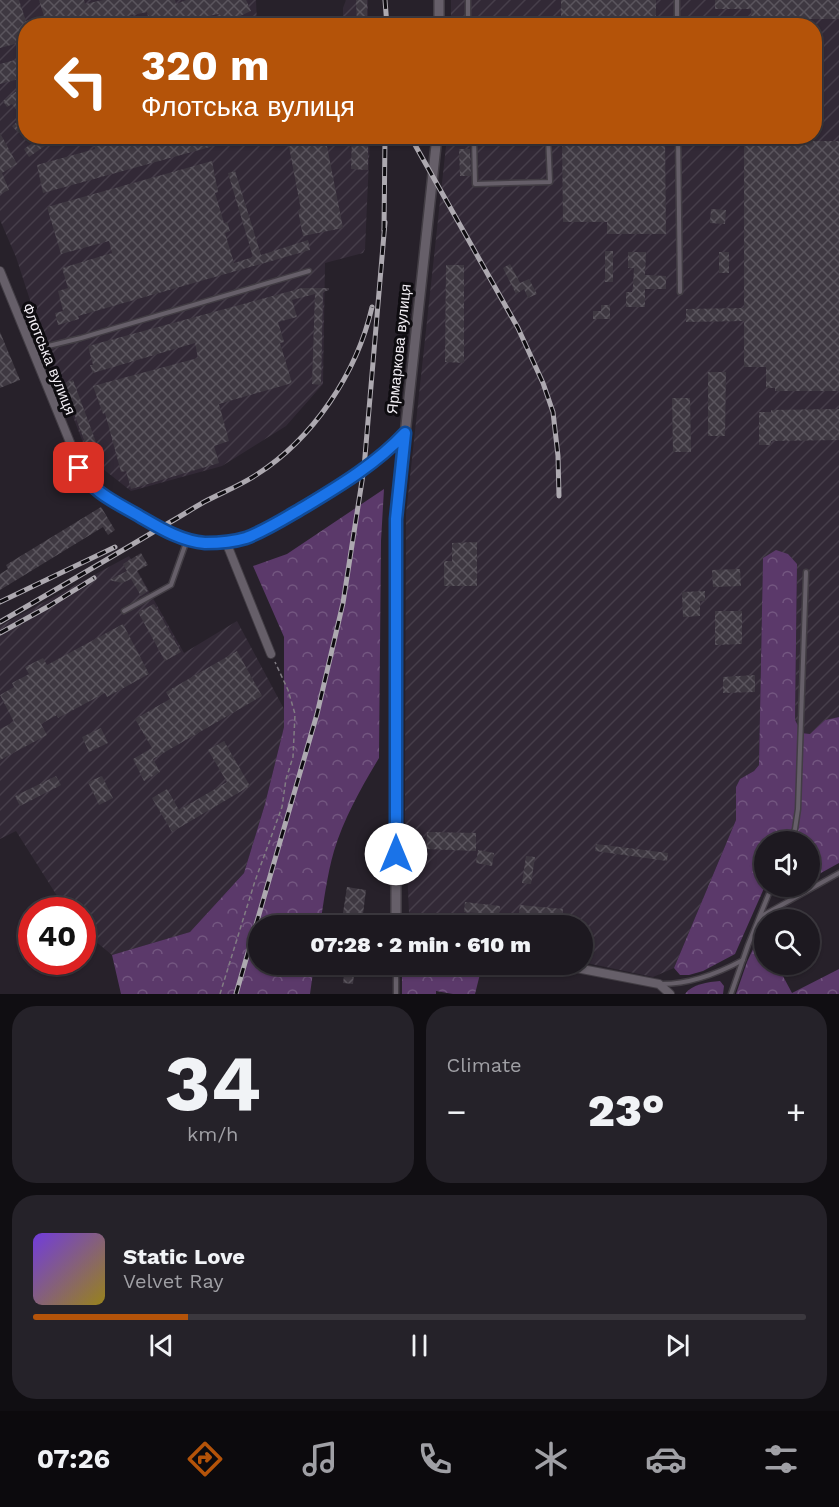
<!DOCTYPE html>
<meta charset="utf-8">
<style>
:root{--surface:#1d1920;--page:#252229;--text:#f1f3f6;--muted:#a0a0a5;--line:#3b383e;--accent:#b45309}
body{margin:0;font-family:"Work Sans",sans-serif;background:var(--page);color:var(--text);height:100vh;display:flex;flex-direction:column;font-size:22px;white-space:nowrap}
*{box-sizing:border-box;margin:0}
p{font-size:20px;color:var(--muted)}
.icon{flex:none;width:33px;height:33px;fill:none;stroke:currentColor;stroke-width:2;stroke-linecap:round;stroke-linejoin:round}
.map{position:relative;height:994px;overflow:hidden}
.details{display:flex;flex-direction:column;gap:12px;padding:12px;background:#100e12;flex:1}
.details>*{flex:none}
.top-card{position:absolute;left:18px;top:18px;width:804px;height:126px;border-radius:24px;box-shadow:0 2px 4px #0004,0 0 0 2px var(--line);background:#b45309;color:#fff;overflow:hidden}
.tools{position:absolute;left:754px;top:831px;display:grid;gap:12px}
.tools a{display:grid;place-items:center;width:66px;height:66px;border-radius:50%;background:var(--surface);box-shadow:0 2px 4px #0004,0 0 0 2px var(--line);font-size:30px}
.speed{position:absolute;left:18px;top:897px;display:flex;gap:12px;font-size:30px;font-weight:700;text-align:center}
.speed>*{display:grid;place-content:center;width:78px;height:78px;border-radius:50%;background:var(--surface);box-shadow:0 2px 4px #0004,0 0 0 2px var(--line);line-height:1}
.speed .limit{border:9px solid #d22;background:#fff;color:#111}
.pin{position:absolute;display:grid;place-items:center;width:51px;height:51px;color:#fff;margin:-26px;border-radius:12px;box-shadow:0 3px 9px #0006}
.me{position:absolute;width:66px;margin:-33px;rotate:0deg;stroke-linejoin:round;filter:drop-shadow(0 0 4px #0008)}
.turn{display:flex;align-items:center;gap:21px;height:126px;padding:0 24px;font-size:27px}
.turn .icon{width:78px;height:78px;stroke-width:2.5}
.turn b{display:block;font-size:42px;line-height:51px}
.big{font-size:45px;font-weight:800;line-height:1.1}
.details .widget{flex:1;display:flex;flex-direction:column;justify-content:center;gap:9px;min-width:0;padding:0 21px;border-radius:24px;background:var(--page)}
.details .dial{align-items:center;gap:0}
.dial b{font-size:78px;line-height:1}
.song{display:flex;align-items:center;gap:18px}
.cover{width:72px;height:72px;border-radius:9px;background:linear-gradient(135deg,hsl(260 70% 55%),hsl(50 70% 35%))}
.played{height:6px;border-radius:3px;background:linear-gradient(90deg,var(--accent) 20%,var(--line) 20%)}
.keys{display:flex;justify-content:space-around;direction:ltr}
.heat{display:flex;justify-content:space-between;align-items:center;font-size:33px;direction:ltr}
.details .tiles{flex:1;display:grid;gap:12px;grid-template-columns:1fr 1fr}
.widget:last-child{grid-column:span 2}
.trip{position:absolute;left:248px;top:915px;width:345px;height:60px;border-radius:30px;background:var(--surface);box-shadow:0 2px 4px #0004,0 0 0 2px var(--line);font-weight:800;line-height:60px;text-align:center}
.tab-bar{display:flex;height:96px;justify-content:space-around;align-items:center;background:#0c0a0d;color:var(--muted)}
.tab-bar .icon{width:42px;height:42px}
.tab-bar .current{color:var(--accent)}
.tab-bar b{font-size:27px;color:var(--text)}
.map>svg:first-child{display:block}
</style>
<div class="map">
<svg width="839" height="994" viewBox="0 0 839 994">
<defs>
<pattern id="industrial-furrows" width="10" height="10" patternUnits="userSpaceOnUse" patternTransform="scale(1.5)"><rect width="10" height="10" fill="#322936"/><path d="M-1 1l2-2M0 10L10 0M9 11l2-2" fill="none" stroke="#463e4a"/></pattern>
<pattern id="forest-crowns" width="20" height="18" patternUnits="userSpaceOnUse" patternTransform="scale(1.5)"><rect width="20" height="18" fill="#5b396a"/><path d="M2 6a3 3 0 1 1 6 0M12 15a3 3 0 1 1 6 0" fill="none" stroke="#735680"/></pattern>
<pattern id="building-cross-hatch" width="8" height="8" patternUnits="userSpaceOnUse" patternTransform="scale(1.5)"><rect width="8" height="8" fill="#3e3841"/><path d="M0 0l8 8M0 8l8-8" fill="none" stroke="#5a555d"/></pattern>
</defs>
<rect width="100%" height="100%" fill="#27212a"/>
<g fill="url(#industrial-furrows)">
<path d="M0 0H256L257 25 26 26V136L370 137 365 249 363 253 325 263 323 384 286 426 222 466 131 491 89 458 41 334 16 257 0 220Z"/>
<path d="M346 0H368V25H343V8Z"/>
<path d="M451 0H839V717L825 720 810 734 802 733 795 720 797 564 763 558 759 765 754 771 740 779 736 787V820L674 968 653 977 582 962V926L416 925H414L409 913 405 821 406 514 447 137 814 136V26L451 25Z"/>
<path d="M129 556 184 653 237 621 284 709V727L265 804 244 873 190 932 112 955 83 931 82 910H66L16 831 0 839V626Z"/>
</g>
<g fill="url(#forest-crowns)">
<path d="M384 489 381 541 379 758C361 788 344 818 334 851 327 875 324 901 320 925L258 926V964L314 965 310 994H121L112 955 190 932 244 873 265 804 284 727V637L253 566 287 554Z"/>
<path d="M776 550 788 554 797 564 795 720 802 733 810 734 825 720 839 717V863L810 879V842H765V886L735 954 703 971 689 975H680L674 968 736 820V787L740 779 754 771 759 765 763 558Z"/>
<path d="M765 923V964L777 965 792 993 839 969V994H736L747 962Z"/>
<path d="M402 965H479L480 974 475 994H453L436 991V994H402Z"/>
<path d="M720 981 724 986 723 994H685C692 984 708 982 720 981Z"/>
</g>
<g fill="url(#building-cross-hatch)">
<path d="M0 0H19L26 21 44 16 39 0H84L85 4 103 0H175L176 4 186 0H246L251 11 229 21 231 26H197L220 14 150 25 147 12 81 26H26V41L0 48Z"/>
<path d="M356 0H367V26H357Z"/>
<rect x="561" y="0" width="95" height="26"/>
<path d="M715 0H839V19H751V9H715Z"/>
<path d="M26 57V77L0 84V64Z"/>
<path d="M26 84V128L18 133 12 126 22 118 12 104 7 107 3 101Z"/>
<path d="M0 133 17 164 2 173 9 190 0 194Z"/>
<path d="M42 136H59L29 157 24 149Z"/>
<path d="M92 136H191L192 142 211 136H238L239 139 43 193 37 165 95 149Z"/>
<path d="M287 136H298L299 141 325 136 343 228 303 236 298 210H301Z"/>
<path d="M352 136H368V170L351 169Z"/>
<path d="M562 136H665L666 234H607V222H563Z"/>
<path d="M744 141H839V391H775V388H766V367H744V321L686 322V309L744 308Z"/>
<path d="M459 149H470L471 176H460Z"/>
<path d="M212 161 218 192 215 193 224 223 227 222 230 231 225 233 234 263 253 257 228 173 235 171 261 255 308 240 310 250 78 316 79 319 58 325 55 313 63 311 58 291 68 288 62 268 112 253 109 241 61 254 47 207Z"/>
<path d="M711 209 726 210 725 224 710 223Z"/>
<rect x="605" y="251" width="8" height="31"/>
<path d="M628 252H646L645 275 666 276V289H645V307H626V292H632L633 286 634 268H628Z"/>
<rect x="719" y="252" width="10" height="21"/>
<path d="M510 264 520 283 529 279 537 294 528 298 524 289 516 294 503 268Z"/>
<path d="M446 265H464V363L445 362Z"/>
<path d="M302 288H329V290L323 292 321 385 312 384 315 294 292 300 297 317 278 322 284 342 280 343 292 383 219 404 229 441 214 446 219 463 131 489 126 471 121 472 105 413 103 414 93 386 198 358 195 343 93 373 90 365H93L88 346Z"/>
<path d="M601 305H610V319H593V311H601Z"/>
<path d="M0 332 20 380 0 388Z"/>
<path d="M708 372H726L725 436H708Z"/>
<path d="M73 380 100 453 90 456 63 384Z"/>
<path d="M672 398H690L691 452H673Z"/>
<path d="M839 409V440L771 441V445H759V412H771V410Z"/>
<path d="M101 507 115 530 108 535 103 527 0 590V574L8 569 6 565Z"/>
<path d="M477 542V586H444V561H452V543Z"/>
<path d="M141 553 148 565 137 571 148 591 141 596 131 579 122 583 109 580 127 571 123 564Z"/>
<path d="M740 569 741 586 713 587 712 570Z"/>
<path d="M705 591V601H700V616L683 617 682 592Z"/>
<path d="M154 604 181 652 165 661 138 612Z"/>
<path d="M715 611H742V644L715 645Z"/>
<path d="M123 624 149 674 107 697 105 693 58 718 57 715 41 724 47 735 0 760V729L14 722 0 695 14 687 12 683 29 674 25 667 43 658 47 665Z"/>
<path d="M237 651 262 696 153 759 160 772 144 781 133 759 152 748 135 719 170 699 166 692Z"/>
<path d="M755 675V692L723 693V677Z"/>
<path d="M101 728 108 743 89 752 82 737Z"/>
<path d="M224 741 250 786 172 832 152 798 167 789 179 810 227 782 208 750Z"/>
<path d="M56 776 61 785 20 806 15 796Z"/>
<path d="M102 776 113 798 99 805 88 782Z"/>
<path d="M427 832 476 833V851L426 849Z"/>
<path d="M596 844 668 853 667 861 595 851Z"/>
<path d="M478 850 494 853 492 866 476 863Z"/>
<path d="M526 856 535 857 531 884 522 883Z"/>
<path d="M347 887 366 890 363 914H368L366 926H341Z"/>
<path d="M465 902 500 906 499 915 464 912Z"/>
<path d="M520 905 563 909 561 925 518 920Z"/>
<path d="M345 964H355L353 984 343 983 344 976H337L338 966H344Z"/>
</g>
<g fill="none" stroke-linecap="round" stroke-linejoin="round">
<defs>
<g id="service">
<path d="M468 0V26"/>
<path d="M677 0V26"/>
<path d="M474 136 475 184 550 182 548 136"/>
<path d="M678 136 680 292"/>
<path d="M32 350 81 338 309 271"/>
<path d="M124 611 171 585 187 540"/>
<path d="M790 842 795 829 798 809 806 572"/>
<path d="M760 917 839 873"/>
<path d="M662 984C691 984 717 974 743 960"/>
<path d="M396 994V964"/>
<path d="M731 994 748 945 772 886"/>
</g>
<g id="minor">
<path d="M0 271 85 479C98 494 116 503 133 513 156 526 178 540 204 542 217 544 232 542 245 538 265 532 284 519 302 508 338 487 376 465 405 433"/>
<path d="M226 542 271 654"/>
<path d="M556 964 659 984 670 994"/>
</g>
<g id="tertiary">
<path d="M439 0V26"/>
<path d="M396 926V519L437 136"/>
</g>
</defs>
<use href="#service" stroke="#423d44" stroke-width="7"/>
<use href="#minor" stroke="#423d44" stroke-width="10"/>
<use href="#tertiary" stroke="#423d44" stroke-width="12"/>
<path stroke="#817c83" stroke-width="1.5" stroke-dasharray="4.5 3" stroke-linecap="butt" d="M220 994 255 881 282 807 286 779 293 757 295 714 288 690 275 662"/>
<use href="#service" stroke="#665f69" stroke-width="4"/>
<use href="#minor" stroke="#665f69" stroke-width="8"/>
<use href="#tertiary" stroke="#665f69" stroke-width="9"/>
<defs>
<g id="rail">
<path d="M385 0 387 26"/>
<path d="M410 136 518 328 543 383 553 412 558 456 559 496"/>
<path d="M384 230 385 136"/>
<path d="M0 602 115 547"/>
<path d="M0 622C55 590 110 558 165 525 178 518 190 510 204 502 221 493 239 486 256 475 313 439 357 373 372 307"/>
<path d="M0 633 49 606 94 578"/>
<path d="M236 994 317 714 343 603 364 468 385 222"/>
</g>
</defs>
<use href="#rail" stroke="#ada9b0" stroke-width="5"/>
<use href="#rail" stroke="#0e0c10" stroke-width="3" stroke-dasharray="9" stroke-linecap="butt"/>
</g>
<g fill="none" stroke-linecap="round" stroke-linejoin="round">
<defs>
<path id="route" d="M79 468C91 491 113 501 134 513 157 526 179 541 205 543 218 543 233 542 246 538 267 530 287 517 306 506 341 485 377 463 405 433L396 519V854"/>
</defs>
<use href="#route" stroke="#114b97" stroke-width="15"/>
<use href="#route" stroke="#1a73e8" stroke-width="10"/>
</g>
<g text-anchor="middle" stroke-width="6" stroke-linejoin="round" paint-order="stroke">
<g font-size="15" fill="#f2eef4" stroke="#0e0c10">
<text transform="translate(399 349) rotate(-84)" y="5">Ярмаркова вулиця</text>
<text transform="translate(49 359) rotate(68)" y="5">Флотська вулиця</text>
</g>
</g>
</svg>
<div class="tools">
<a><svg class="icon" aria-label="sound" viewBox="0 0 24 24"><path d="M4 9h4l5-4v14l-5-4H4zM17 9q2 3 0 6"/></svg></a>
<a><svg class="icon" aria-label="search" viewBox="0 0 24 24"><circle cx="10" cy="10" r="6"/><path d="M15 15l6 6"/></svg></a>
</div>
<div class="speed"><div class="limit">40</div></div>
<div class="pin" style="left:79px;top:468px;background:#d93025"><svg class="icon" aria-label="arrive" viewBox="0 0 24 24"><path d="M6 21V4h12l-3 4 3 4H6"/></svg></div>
<svg class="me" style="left:396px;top:854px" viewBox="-20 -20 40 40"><circle r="19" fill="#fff"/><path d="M0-13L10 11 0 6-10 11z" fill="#1a73e8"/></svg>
<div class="trip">07:28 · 2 min · 610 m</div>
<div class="top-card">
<div class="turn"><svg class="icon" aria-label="left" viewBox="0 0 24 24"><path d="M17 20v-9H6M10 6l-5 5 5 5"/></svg><div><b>320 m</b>Флотська вулиця</div></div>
</div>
</div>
<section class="details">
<div class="tiles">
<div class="widget dial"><b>34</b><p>km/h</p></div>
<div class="widget"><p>Climate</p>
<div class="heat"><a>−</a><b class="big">23°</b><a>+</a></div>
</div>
<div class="widget">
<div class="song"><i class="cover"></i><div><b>Static Love</b><p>Velvet Ray</p></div></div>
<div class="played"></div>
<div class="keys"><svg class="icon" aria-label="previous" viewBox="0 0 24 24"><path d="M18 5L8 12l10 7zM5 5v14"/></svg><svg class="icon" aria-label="pause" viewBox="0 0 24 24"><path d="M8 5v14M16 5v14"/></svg><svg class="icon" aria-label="next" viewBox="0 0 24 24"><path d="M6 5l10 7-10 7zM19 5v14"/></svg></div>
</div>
</div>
</section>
<nav class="tab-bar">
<b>07:26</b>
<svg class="icon current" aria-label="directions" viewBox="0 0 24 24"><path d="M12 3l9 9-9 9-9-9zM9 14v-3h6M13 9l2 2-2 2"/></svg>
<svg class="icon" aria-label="music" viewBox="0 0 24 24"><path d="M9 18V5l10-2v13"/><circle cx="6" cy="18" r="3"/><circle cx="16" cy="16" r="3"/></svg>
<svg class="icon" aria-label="phone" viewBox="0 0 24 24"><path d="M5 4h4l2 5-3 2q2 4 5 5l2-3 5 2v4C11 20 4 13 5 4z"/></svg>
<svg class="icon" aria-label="climate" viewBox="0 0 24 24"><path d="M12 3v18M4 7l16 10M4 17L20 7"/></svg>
<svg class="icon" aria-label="car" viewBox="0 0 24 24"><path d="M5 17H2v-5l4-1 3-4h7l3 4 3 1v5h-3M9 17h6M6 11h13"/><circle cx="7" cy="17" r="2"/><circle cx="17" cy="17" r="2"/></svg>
<svg class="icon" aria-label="filters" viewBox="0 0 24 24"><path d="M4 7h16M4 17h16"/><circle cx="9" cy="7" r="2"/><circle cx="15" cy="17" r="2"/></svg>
</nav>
